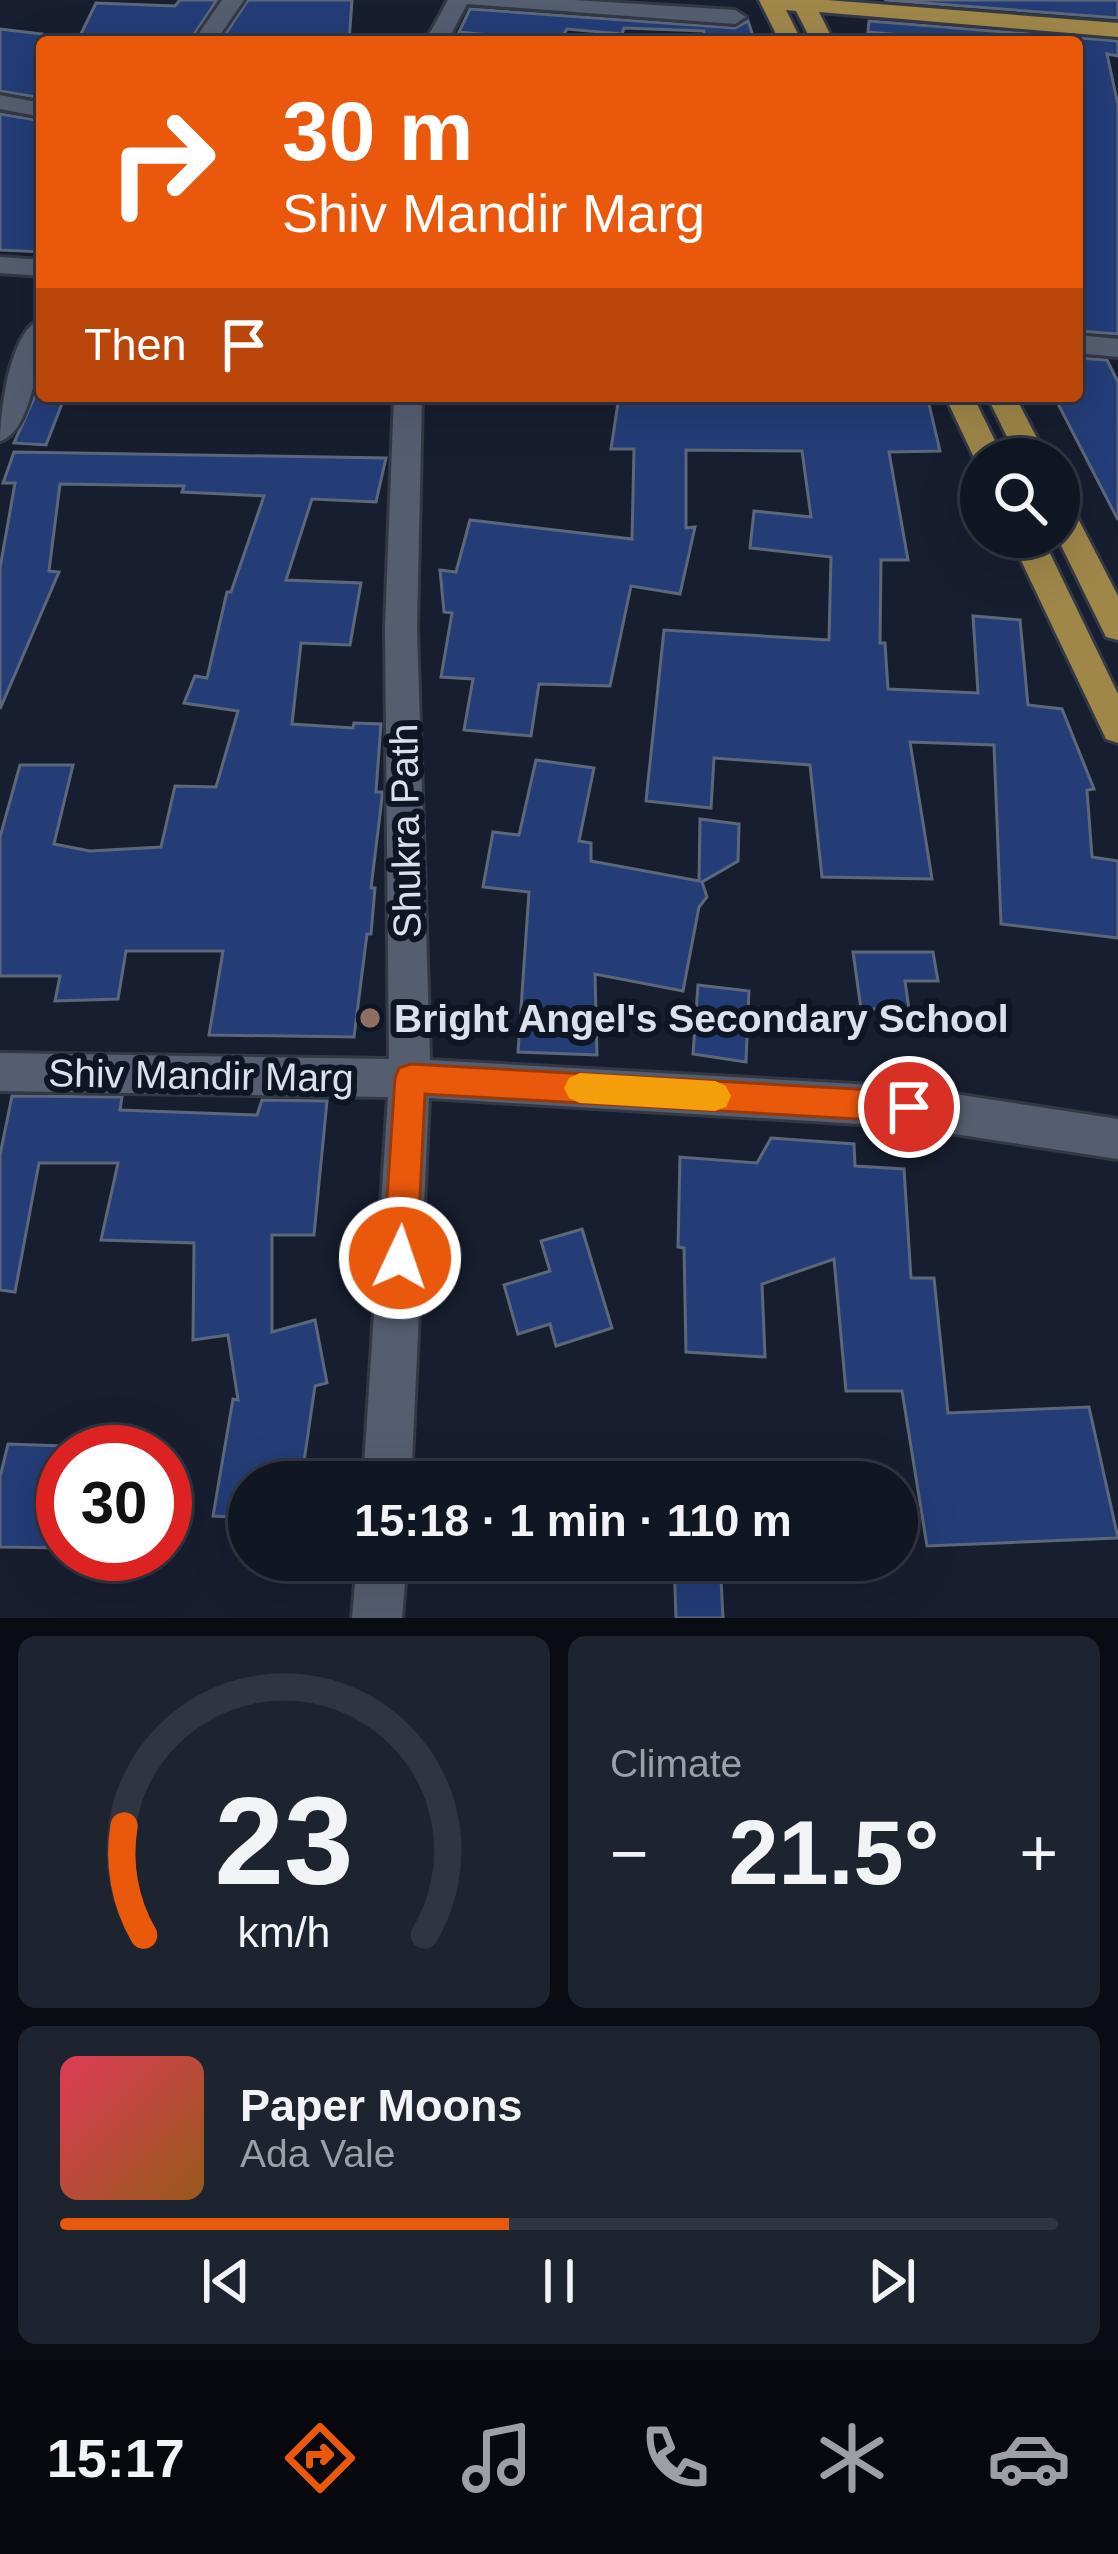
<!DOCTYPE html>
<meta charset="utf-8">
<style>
:root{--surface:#111623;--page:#1e2330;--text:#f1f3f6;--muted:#9c9fa6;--line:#303541;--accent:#ea580c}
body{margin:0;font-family:Arial,sans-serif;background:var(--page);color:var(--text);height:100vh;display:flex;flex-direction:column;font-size:45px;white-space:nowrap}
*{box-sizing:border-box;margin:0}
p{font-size:39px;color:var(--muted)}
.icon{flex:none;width:66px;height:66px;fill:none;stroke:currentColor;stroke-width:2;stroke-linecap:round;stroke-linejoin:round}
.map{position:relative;height:1618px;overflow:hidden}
.details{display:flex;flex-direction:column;gap:18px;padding:18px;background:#090c13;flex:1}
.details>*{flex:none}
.hud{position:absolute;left:36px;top:36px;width:1047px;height:366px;border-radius:12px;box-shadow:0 12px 48px #0002,0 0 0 3px var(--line);background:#ea580c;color:#fff;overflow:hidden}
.buttons{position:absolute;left:960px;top:438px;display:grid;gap:24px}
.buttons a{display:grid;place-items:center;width:120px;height:120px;border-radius:50%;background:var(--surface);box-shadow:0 12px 48px #0002,0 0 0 3px var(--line);font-size:60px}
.speed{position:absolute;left:36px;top:1425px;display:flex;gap:24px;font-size:60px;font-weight:700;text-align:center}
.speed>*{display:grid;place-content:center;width:156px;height:156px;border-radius:50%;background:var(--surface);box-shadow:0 12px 48px #0002,0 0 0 3px var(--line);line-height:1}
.speed .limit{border:18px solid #d22;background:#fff;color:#111}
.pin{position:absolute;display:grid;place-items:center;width:102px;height:102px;color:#fff;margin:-51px;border:6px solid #fff;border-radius:50%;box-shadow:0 3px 12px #0007}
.me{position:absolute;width:132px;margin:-66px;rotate:3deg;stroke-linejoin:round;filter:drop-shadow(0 0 9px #0008)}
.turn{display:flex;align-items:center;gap:42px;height:252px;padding:0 48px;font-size:54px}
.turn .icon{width:156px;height:156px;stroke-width:2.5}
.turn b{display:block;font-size:84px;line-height:102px}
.then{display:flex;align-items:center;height:114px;padding:0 48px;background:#0003;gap:24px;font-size:45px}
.big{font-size:90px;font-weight:600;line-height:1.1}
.details .tile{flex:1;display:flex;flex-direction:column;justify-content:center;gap:18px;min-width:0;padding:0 42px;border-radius:18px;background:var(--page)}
.details .dial{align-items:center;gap:0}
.dial svg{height:312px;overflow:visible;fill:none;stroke:var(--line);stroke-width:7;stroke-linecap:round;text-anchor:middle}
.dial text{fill:var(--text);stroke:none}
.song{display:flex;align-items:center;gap:36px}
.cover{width:144px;height:144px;border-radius:18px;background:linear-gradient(135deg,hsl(350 70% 55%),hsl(30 70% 35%))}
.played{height:12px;border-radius:6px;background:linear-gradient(90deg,var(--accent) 45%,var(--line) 45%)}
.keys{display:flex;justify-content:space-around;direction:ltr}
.heat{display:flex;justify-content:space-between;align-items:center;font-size:66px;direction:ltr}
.details .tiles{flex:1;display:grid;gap:18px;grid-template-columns:1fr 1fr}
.tile:last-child{grid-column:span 2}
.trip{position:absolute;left:228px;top:1461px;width:690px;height:120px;border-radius:60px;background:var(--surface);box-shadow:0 12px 48px #0002,0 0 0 3px var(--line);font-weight:600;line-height:120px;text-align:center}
.tab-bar{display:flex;height:192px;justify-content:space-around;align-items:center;background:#07090e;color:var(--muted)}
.tab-bar .icon{width:84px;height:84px}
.tab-bar .active{color:var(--accent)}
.tab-bar b{font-size:54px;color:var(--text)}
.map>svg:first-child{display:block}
</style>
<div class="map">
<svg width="1118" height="1618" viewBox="0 0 1118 1618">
<rect width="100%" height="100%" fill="#171e2f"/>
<g fill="#243d77" stroke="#5d677b" stroke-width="3">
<path d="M180 0H217L189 42H77L96 3 175 6Z"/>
<path d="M248 0H352L349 42H220Z"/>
<path d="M884 0H1118V18Z"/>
<path d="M470 9 735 28 748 21 755 42H704V31L624 28 622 34 567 29 559 42H518L521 38 459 32Z"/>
<path d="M869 21 1118 41V56L1107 54 1118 105V334L1077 331V42H911L910 36 868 32Z"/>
<path d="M0 29 42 34V98L0 91Z"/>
<path d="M0 114 42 121V252L0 250Z"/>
<path d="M1077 358 1107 360 1118 382V520L1054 396H1077Z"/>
<path d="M35 396H65L46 445 14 443Z"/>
<path d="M619 396 928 400 940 451 889 452 908 560H881L880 643H885L888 689 978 693 973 616 1020 620 1028 705 1062 709 1094 789 1087 790 1092 857 1118 861V938L1001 924 994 745 910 742 932 879 822 877 810 765 714 758 711 808 646 801 664 630 829 640 831 557 750 548 754 511 811 517 802 451 686 450V528L695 527 680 594 631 586 610 686 539 684 531 736 464 730 473 679 441 677 452 613 444 612 440 570 456 572 470 520 632 539 634 449H611Z"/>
<path d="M14 452 386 458 376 502 312 499 286 580 361 583 350 645 301 643 292 724 353 728 354 723 381 724 376 792H382V798L371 888H375L371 934H367L354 1037 209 1035 223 951H126L118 999 55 1001 60 976H0V837L20 765H73L54 844 90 851 161 847 175 786 216 787 238 711 184 703 195 676 207 678 227 592H231L264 496 182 492 184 486 60 484 49 571 59 572 0 709V568L15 483H3Z"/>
<path d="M536 760 594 768 579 841 591 843V861L699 881 700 819 739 824 738 861 702 882 707 897 699 907 683 991 595 974 597 1055 518 1052 529 892 483 887 493 832 519 835Z"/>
<path d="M853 952H933L938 981H905L909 1009H861Z"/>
<path d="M698 985 749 991 746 1062 693 1054Z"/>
<path d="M12 1096 122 1097 120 1110 257 1115 262 1100 327 1101 314 1235H272V1332L315 1320 327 1383 315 1386 301 1482H249V1518L213 1516 233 1399 238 1400 228 1335 193 1340 194 1243 101 1240 118 1163H39L15 1292 0 1290V1155Z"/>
<path d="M771 1138 854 1144 855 1166 904 1169 911 1278H934L948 1413 1089 1407 1118 1538 927 1546 902 1391H846L834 1259 762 1284 765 1357 686 1352 684 1248 678 1247 680 1157 757 1163Z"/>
<path d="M582 1229 612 1328 556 1346 550 1324 518 1334 504 1285 550 1271 541 1241Z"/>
<path d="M8 1444 63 1446V1548L0 1547V1477Z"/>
<path d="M674 1560H720L723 1618H676Z"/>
</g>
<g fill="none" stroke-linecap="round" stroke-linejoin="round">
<defs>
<g id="minor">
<path d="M222 0H244L215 42H193Z"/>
<path d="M448 0H574L735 10 746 17 735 24 467 4 447 42H425Z"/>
<path d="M0 95 42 103V117L0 109Z"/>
<path d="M0 257 42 260V276L0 273Z"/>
<path d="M42 319C42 348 32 432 0 441 0 412 10 328 42 319Z"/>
<path d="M1077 335 1118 339V357L1077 353Z"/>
<path d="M394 396H422L417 627 430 1060 909 1087 1118 1119V1159L909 1127 429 1098 411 1482H363L388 1097 0 1091V1053L389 1059 385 627Z"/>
<path d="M357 1560H407L402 1618H352Z"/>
</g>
<g id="major">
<path d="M759 0H827L1118 23V37L819 12 834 42H812L796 11 786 10 802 42H780Z"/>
<path d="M945 396H973L1004 459H981L978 466Z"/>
<path d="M987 396H1015L1048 459H1018Z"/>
<path d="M1059 500 1070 503 1118 596V640L1106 637 1057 537Z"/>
<path d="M1010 537H1042L1118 694V743L1106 739Z"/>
</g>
</defs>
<use href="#minor" stroke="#333845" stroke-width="6"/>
<use href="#major" stroke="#333845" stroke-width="6"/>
<use href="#minor" fill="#555e71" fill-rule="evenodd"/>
<use href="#major" fill="#9f874a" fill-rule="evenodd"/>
</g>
<path fill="#ea580c" stroke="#983908" stroke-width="3" d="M410 1064 909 1092 920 1097 925 1107 920 1118 909 1122 425 1094 417 1258 412 1269 400 1274 388 1269 383 1258 395 1078 399 1068Z"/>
<path fill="#f59e0b" d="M580 1073 715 1081 726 1086 731 1096 726 1107 715 1111 580 1103 569 1098 564 1088 569 1078Z"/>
<circle fill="#8d6e63" stroke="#0e1525" stroke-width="4.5" cx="370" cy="1018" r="12"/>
<g text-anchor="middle" stroke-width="12" stroke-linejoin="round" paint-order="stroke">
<g font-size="39" fill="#dbe1ec" stroke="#0e1525">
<text transform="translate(405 831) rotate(-91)" y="14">Shukra Path</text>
<text transform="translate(201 1075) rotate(1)" y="14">Shiv Mandir Marg</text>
</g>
<g font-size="39" font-weight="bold" fill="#dbe1ec" stroke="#0e1525" text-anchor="start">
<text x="394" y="1032">Bright Angel's Secondary School</text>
</g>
</g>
</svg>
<div class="buttons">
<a><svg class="icon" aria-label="search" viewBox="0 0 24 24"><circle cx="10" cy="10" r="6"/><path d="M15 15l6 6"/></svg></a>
</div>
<div class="speed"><div class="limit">30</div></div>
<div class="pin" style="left:909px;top:1107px;background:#d93025"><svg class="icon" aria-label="arrive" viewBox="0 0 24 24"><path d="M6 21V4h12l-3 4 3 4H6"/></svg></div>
<svg class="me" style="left:400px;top:1258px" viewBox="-20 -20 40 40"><circle r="17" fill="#ea580c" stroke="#fff" stroke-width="3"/><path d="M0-11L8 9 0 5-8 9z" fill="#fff"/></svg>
<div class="trip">15:18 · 1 min · 110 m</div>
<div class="hud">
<div class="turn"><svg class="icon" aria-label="right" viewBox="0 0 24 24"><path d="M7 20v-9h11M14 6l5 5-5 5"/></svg><div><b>30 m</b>Shiv Mandir Marg</div></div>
<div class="then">Then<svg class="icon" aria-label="arrive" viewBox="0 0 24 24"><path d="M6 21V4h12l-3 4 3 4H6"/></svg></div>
</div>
</div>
<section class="details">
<div class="tiles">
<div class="tile dial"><svg viewBox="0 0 100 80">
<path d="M14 69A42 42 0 1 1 86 69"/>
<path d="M14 69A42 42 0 0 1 9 41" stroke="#ea580c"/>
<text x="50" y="56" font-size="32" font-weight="700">23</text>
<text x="50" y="72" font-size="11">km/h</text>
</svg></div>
<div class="tile"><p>Climate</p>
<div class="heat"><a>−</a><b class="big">21.5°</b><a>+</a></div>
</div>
<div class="tile">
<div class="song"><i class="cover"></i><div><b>Paper Moons</b><p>Ada Vale</p></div></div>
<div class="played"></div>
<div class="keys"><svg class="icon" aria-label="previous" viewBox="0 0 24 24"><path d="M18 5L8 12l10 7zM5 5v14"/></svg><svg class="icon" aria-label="pause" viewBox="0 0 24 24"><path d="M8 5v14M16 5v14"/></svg><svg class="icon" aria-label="next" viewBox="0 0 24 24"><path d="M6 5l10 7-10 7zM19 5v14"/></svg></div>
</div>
</div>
</section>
<nav class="tab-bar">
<b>15:17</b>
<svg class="icon active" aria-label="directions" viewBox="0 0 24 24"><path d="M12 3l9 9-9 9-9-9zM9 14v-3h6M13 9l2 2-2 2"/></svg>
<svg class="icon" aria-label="music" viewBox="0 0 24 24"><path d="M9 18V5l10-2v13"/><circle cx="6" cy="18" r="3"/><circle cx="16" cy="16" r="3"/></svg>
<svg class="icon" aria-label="phone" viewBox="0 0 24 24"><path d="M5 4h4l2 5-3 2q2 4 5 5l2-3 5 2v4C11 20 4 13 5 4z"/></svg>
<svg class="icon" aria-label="climate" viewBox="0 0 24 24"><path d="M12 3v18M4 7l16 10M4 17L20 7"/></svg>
<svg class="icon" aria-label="car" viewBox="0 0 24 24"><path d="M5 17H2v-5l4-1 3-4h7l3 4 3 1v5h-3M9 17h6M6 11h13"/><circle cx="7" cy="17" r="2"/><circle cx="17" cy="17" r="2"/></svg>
</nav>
